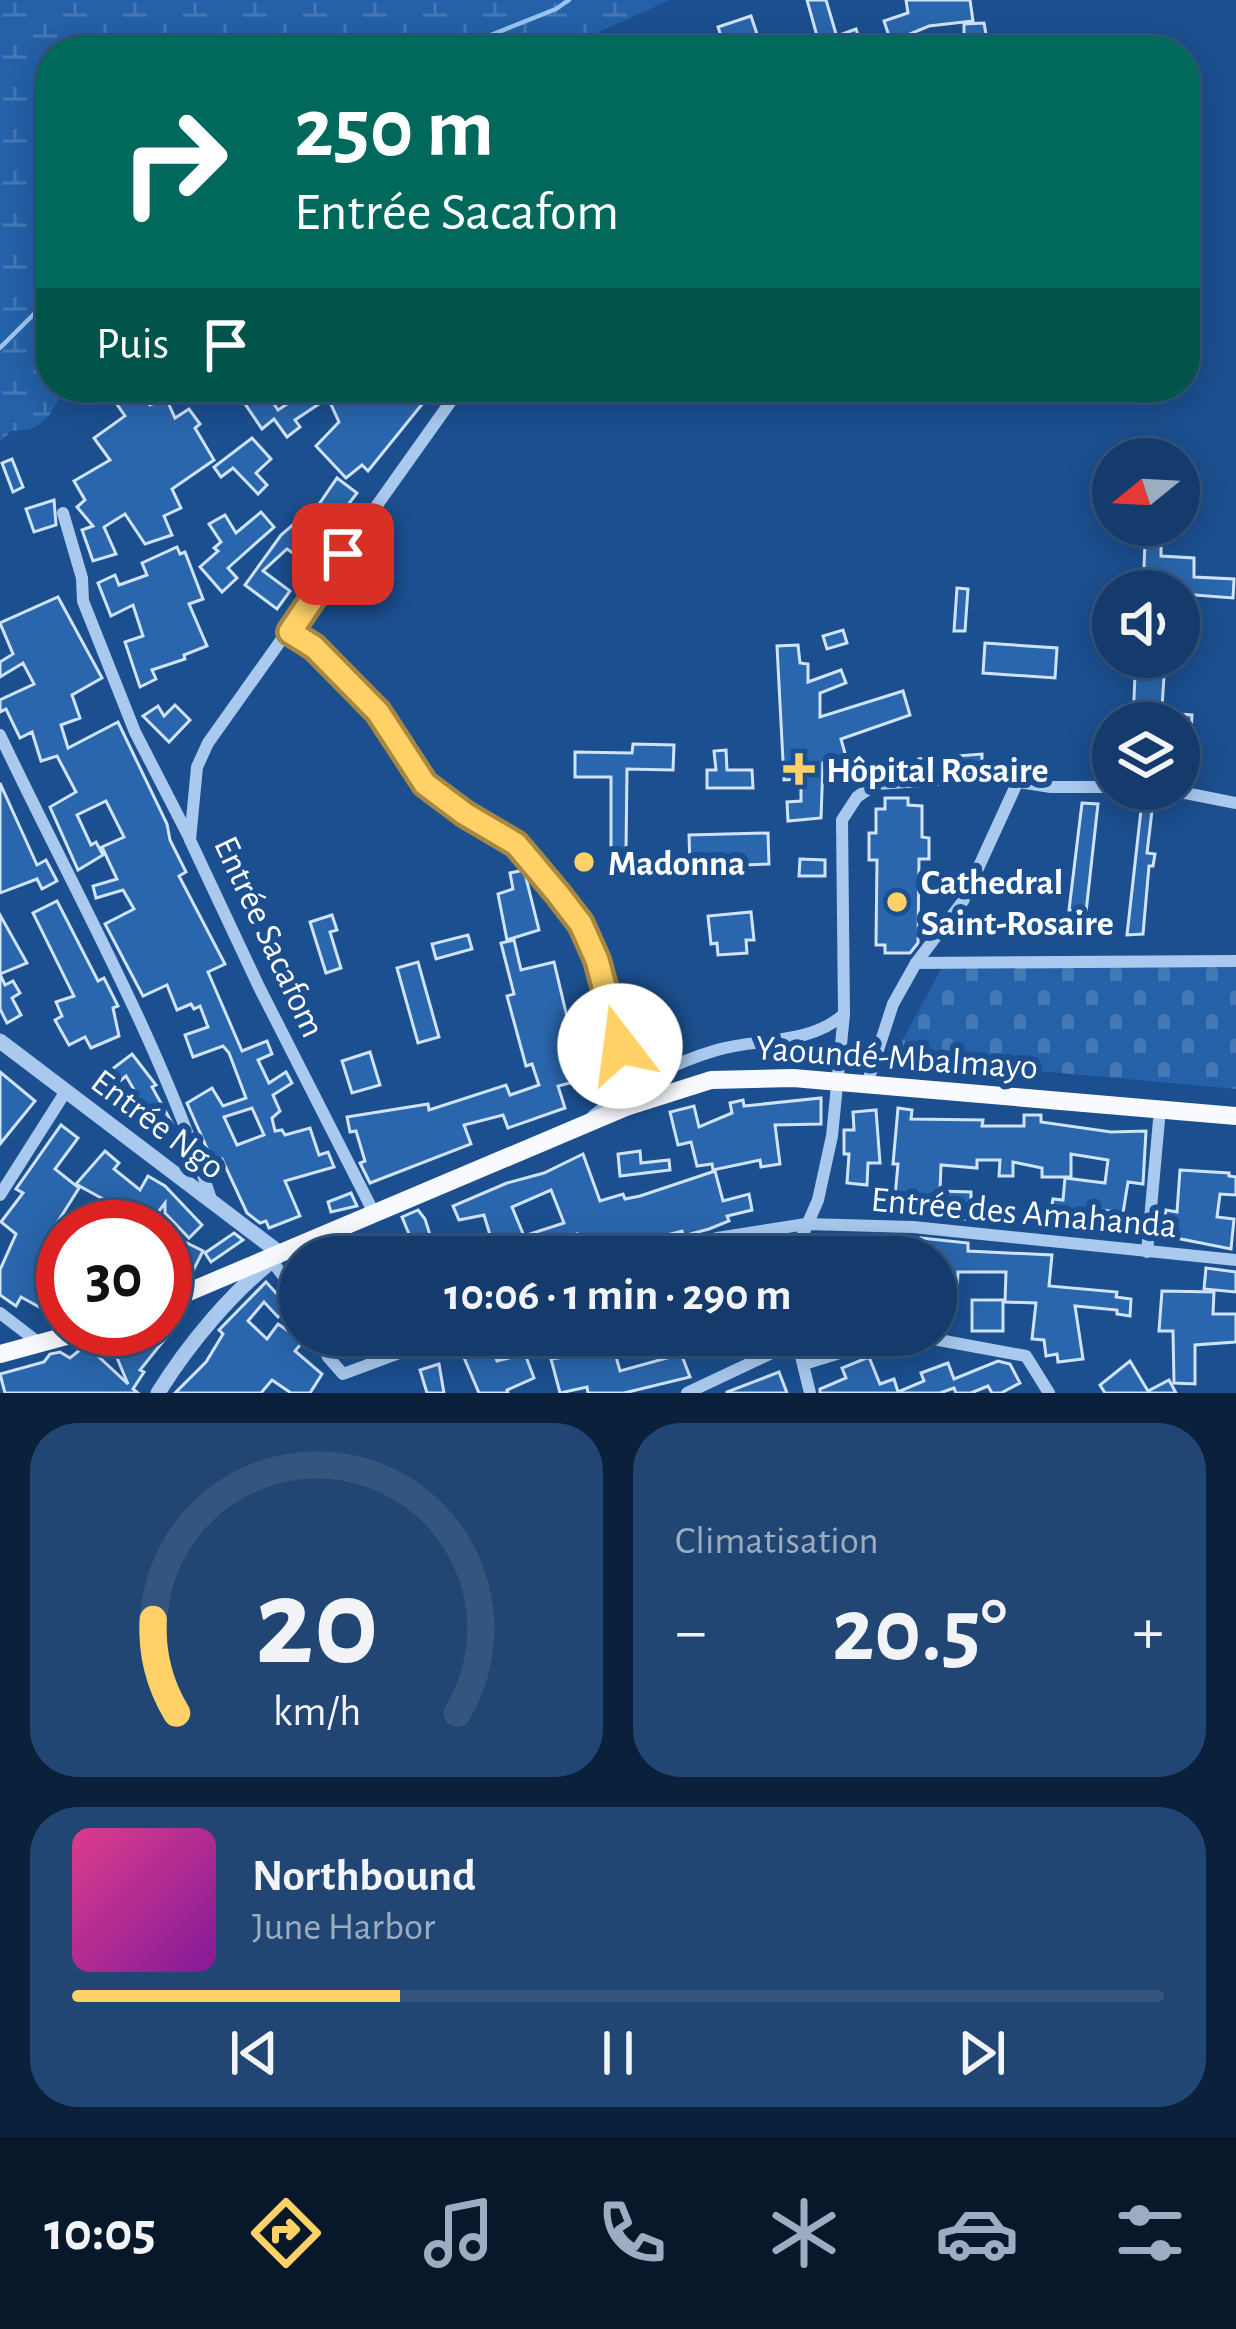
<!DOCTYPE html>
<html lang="fr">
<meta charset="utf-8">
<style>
:root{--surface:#143b6b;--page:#214673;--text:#f1f3f6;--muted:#9dadc1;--line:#33557e;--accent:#ffd166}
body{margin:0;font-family:"Alegreya Sans",sans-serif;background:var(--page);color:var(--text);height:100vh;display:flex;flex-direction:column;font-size:45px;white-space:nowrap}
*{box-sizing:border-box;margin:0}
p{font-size:39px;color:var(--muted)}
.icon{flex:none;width:66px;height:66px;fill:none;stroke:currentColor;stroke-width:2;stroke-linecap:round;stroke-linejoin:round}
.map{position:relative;height:1393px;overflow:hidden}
.side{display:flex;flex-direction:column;gap:30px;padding:30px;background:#0b203b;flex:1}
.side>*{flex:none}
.top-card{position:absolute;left:36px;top:36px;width:1164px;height:366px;border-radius:48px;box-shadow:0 6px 30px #0003,0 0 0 3px var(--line);background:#00695c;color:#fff;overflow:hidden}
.needle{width:78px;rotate:252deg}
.controls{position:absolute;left:1092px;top:438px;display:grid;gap:24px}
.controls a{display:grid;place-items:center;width:108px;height:108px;border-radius:50%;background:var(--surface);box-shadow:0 6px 30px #0003,0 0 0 3px var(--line);font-size:60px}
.speed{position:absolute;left:36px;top:1200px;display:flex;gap:24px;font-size:60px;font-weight:700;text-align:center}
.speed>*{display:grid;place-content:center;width:156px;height:156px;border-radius:50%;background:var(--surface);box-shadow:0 6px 30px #0003,0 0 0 3px var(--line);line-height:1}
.speed .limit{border:18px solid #d22;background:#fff;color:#111}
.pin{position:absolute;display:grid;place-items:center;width:102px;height:102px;color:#fff;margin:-51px;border-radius:24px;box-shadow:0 6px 18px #0006}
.me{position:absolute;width:132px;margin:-66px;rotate:345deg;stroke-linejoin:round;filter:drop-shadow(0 0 9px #0008)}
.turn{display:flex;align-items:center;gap:42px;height:252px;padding:0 60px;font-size:54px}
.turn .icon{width:156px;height:156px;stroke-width:2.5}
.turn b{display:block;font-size:84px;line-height:102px}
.then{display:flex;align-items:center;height:114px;padding:0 60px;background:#0003;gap:24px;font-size:45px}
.big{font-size:90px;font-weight:700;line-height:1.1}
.side .tile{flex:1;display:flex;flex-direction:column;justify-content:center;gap:18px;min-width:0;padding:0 42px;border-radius:48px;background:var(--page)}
.side .dial{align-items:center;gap:0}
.dial svg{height:312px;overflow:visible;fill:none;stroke:var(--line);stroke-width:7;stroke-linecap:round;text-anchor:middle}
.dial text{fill:var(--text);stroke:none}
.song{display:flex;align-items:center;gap:36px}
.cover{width:144px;height:144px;border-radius:18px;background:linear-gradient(135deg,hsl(330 70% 55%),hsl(290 70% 35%))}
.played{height:12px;border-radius:6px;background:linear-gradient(90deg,var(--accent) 30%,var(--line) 30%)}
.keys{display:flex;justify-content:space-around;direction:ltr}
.heat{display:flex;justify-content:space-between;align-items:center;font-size:66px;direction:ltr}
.side .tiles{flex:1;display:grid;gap:30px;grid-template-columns:1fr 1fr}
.tile:last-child{grid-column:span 2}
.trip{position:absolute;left:279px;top:1236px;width:678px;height:120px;border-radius:60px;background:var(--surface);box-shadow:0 6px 30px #0003,0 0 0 3px var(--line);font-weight:700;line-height:120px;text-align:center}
.tabs{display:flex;height:192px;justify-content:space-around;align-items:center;background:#08182b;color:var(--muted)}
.tabs .icon{width:84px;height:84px}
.tabs .on{color:var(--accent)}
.tabs b{font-size:54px;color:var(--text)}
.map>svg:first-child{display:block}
</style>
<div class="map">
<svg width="1236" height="1393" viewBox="0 0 1236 1393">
<defs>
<pattern id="wetland-marsh" width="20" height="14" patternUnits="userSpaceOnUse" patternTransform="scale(3)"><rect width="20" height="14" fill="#2461a8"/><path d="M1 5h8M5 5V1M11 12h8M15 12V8" fill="none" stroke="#4579b5"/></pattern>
<pattern id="cemetery-stones" width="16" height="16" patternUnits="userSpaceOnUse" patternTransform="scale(3)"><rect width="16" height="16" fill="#2461a8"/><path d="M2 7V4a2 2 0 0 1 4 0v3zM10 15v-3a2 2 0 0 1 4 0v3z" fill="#4579b5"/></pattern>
</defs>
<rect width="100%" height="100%" fill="#1b4f8f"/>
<path fill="url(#wetland-marsh)" d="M0 0H670L579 41 567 51H51V387H65C49 416 46 431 11 431L0 442Z"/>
<path fill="url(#cemetery-stones)" d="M947 958 1236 967V1089L893 1058Z"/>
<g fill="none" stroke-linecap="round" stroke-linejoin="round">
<g stroke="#9cc4f0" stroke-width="4.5">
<path d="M451 51 556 9 569 0"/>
<path d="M0 348 51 297"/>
</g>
</g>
<g fill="#2a66ad" stroke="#cfe3fa" stroke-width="3" fill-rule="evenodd">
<path d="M807 0H826L839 44 821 50Z"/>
<path d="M906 0H970L973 21 929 26 891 42 884 21 908 13Z"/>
<path d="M751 16 759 40 726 51 718 27Z"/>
<path d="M984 23 989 51H964V24Z"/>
<path d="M856 29 863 51H842L837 36Z"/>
<path d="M105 387H134L150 405 166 398 175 418 189 409 200 424 195 428 214 460 172 489 181 508 164 516 172 535 145 544 125 514 104 527 116 554 93 561 82 530 93 526 77 507 85 500 74 481 110 460 94 438 125 416Z"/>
<path d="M313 387H436L368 471 362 465 346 478 316 446 339 422 328 398 295 420 300 427 287 437 274 419 262 429 243 401 263 388 278 410Z"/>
<path d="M252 438 271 459 256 473 267 485 258 494 233 468 221 477 214 467Z"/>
<path d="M12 459 23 487 13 492 2 463Z"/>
<path d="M337 478 357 493 338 518 347 526 318 570 287 549 263 571 290 591 277 609 245 585 281 535 310 510 313 513Z"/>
<path d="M54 500 56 525 34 532 26 509Z"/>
<path d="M261 512 274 527 228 568 237 578 222 592 200 567 218 551 214 548 221 542 209 524 225 515 236 533Z"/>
<path d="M1145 543H1161V556L1194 558V577L1234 579 1233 598 1143 591Z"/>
<path d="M177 547 180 554 185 552 203 599 189 604 207 646 184 655 185 659 152 670 156 679 140 687 125 642 143 636 133 605 111 616 98 583 115 575 119 585 147 575 142 563Z"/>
<path d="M957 588 968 589 965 631H954Z"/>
<path d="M58 597 102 678 72 695 80 718 61 725 68 748 118 722 167 824 170 840 186 872 179 876 225 964 208 972 242 1051 267 1041 272 1054 258 1060 269 1083 286 1072 292 1083 273 1095 280 1111 272 1118 275 1131 282 1130 285 1135 310 1128 319 1155 328 1152 334 1167 285 1181 300 1216 269 1228 266 1221 260 1223 247 1213 222 1159 213 1162 187 1103 212 1088 223 1106 246 1098 229 1053 223 1046 193 1057 185 1035 208 1027 200 1006 194 1009 191 1004 177 1010 167 985 143 996 105 924 134 909 123 890 96 898 93 886 117 879 102 847 124 837 106 801 77 815 91 845 96 842 103 855 78 870 50 807 76 792 57 756 41 761 32 732 20 738 6 709 0 712V700L34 684 23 663 0 677V662L13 654 0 623ZM252 1108 264 1135 237 1145 224 1117Z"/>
<path d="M843 630 847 643 827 649 823 636Z"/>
<path d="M985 643 1057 648 1055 678 983 673Z"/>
<path d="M798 645 800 663 808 664V682L841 670 846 683 820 693V717L903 691 910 715 841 739 846 757 823 763 821 818 788 821 787 802 801 801V779L784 780 777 646Z"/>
<path d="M1141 657H1158L1157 675 1164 676 1161 723H1133L1135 674H1140Z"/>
<path d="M175 705 190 720 169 742 143 716 158 706 164 716Z"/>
<path d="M1179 714 1192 715 1190 754 1179 753Z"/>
<path d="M633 744 674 745 673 770 627 769 626 850H611V777H575V752L632 753Z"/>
<path d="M726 750 727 770H752L753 788H707V770H716L714 751Z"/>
<path d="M982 754V767L920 771 919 759Z"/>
<path d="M0 783 37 865 46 860 57 881 42 889 37 879 0 893Z"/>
<path d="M885 798H908V805L922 806V837L929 838V859H919L918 943 910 953H885V945H876L877 860H869V833H876V809H885Z"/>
<path d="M1082 803 1098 804 1086 912 1069 910Z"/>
<path d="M1141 810 1152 811 1147 853 1155 854 1153 866H1149L1143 934 1127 935Z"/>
<path d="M768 833 769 864 690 867 689 835Z"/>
<path d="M800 859 825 860V876H799Z"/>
<path d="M524 870 539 930 507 940 498 894 513 889 510 873Z"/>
<path d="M57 901 98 981 104 978 118 1006 113 1008 119 1036 91 1048 85 1037 69 1045 55 1020 62 1016 56 1002 74 996 33 913Z"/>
<path d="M751 912 754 940H746L747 953 718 955 717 943 711 944 708 916Z"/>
<path d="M0 915 27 963 0 974Z"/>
<path d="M332 915 337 930 330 932 341 968 326 973 310 922Z"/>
<path d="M468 935 472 949 436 959 432 944Z"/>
<path d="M514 940 521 970 554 962 582 1080 558 1086 565 1108 508 1128 503 1115 464 1125 471 1144 370 1183 360 1163 365 1161 356 1131 350 1132 347 1117 428 1104 429 1110 506 1085 510 1095 539 1085 532 1064 526 1066 507 996 514 994 501 943Z"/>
<path d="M418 962 439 1037 418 1043 397 968Z"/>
<path d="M0 974 5 985 13 981 20 993 12 998 21 1015 7 1023 0 1009Z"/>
<path d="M370 1052 380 1085 352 1093 342 1061Z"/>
<path d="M132 1054 156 1085 152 1087 172 1123 152 1138 129 1108 140 1100 126 1076 116 1084 107 1073Z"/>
<path d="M0 1072 35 1101 0 1144Z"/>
<path d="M821 1098V1124L775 1125 780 1164 761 1167 760 1160 713 1170 712 1164 697 1166 691 1142 678 1145 670 1112 694 1106 699 1127 732 1113 730 1103 743 1100 744 1106Z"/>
<path d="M898 1108 912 1110 911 1119 983 1120 982 1126H1024V1115H1041V1122L1111 1132 1146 1131 1143 1184 1128 1182 1123 1213 1095 1209 1093 1223 1050 1216 1053 1199 1063 1200 1065 1178 1105 1183 1108 1160 1071 1154V1177H1042V1168L1013 1162V1176H999L1000 1160H977V1168L941 1165 940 1191 971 1192V1201L983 1202V1220L962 1219V1216L954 1215 955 1203 895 1197 898 1164H893Z"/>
<path d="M876 1110 880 1163H868L867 1185 847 1183 849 1154H844V1130H854L853 1112Z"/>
<path d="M61 1125 78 1138 55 1169 79 1188 52 1231 63 1241V1267L49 1284 63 1292 59 1318 21 1297 16 1306 0 1295V1270L16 1234 1 1222 23 1193 16 1189Z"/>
<path d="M105 1151 119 1163 114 1169 140 1190 148 1176 165 1186 202 1225 189 1238 165 1213V1203L147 1227 116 1206 103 1227H86L103 1199 76 1184Z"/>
<path d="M640 1151 641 1163 669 1160 670 1170 620 1176 618 1154Z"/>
<path d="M583 1154 600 1201 623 1194 625 1199 640 1196 715 1171 723 1201 749 1194 752 1210 727 1216 729 1221 709 1229 683 1236 682 1231 648 1240 651 1247 627 1257 625 1250 612 1255 609 1248 584 1256 577 1234 530 1250 533 1257H474L494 1248 484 1215 459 1220 453 1206 507 1183 544 1173ZM551 1190 564 1223 524 1236 512 1207Z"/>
<path d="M1180 1170 1229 1173V1176L1236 1177V1195L1220 1194 1217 1217 1234 1219 1231 1249 1176 1238 1178 1224 1164 1221 1166 1210 1177 1212Z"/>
<path d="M351 1193 357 1206 331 1212 328 1202Z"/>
<path d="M418 1210 425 1219 437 1257H330L340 1252 338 1248 353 1243 355 1247 383 1236 385 1241 409 1234 402 1217Z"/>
<path d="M1121 1217 1140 1218 1138 1233 1120 1232Z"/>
<path d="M234 1233 243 1240 211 1262 205 1253Z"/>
<path d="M921 1238 968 1243V1251L1052 1255 1049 1286 1117 1292 1116 1297 1131 1299 1130 1316 1117 1314V1310L1075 1306 1083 1359 1058 1362 1057 1354 1046 1356 1044 1340 1032 1339 1036 1303 1005 1302 1006 1272H958L957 1291H947L946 1331 936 1329V1257H920Z"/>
<path d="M846 1239H872V1257H814V1240Z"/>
<path d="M183 1241 203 1251 190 1277 165 1286V1255L170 1258Z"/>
<path d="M1206 1268 1236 1272V1292L1204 1289Z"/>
<path d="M266 1282 289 1307 278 1317 264 1302 248 1321 267 1339 278 1324 293 1334 297 1330 306 1338 295 1351 322 1374 310 1393H291L272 1380 261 1393H175L206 1362 223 1334 219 1330Z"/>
<path d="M1162 1291 1214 1292 1213 1314H1236V1342L1195 1345V1384L1174 1383 1173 1331H1159Z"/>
<rect x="972" y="1300" width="31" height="31"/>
<path d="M119 1329 123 1340 133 1329 151 1338 157 1329H173L140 1370 144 1372 133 1389 138 1393H5L0 1374 44 1362 50 1354 60 1352 70 1358 86 1345 128 1384 107 1334Z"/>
<path d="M356 1335H376L381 1349 360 1357Z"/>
<path d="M551 1335H610L620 1371 667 1358 659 1335H674L690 1377 624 1393H588L587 1387 560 1393 551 1359 558 1358Z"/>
<path d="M723 1335H768L769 1337 728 1350Z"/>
<path d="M488 1337 497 1361 525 1354 534 1378 507 1390 508 1393H479L462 1353 476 1348 474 1342Z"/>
<path d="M869 1357 880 1384 894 1379 898 1392 924 1381 921 1373 948 1363 954 1379 998 1361 1010 1364 1020 1383 1001 1393H992L988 1386 971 1393H956L954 1388 940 1393H820V1389L846 1378 842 1368Z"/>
<path d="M1130 1361 1148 1391 1169 1380 1176 1393H1105L1100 1385Z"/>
<path d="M439 1364 444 1393H427L420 1370Z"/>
<path d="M779 1372 787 1393H727V1392Z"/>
</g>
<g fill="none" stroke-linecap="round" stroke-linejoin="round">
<g stroke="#a9c9ee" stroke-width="12">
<path d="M63 513 82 578 83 601 135 732 190 839"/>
<path d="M290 632 314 647 378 712 425 784 465 814 516 844 558 894 581 924 597 960 631 1088"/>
<path d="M0 735C73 889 158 1037 211 1199"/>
<path d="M1165 789 1236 803"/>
<path d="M916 963 1236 961"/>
<path d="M867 1084 893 1004 916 963 963 901 1018 781"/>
<path d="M593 1116C630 1086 672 1063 717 1050 758 1038 809 1045 843 1015"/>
<path d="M0 1195 66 1091"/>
<path d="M375 1215 259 987 190 840 197 767 208 743 461 387"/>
<path d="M1147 1252 1160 1109"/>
<path d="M654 1257 717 1238 806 1224 913 1227 1236 1260"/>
<path d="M793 1257 818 1200 832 1136 844 1014 842 820 857 797 876 784 984 777 1051 787H1113"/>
<path d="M272 1261 300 1299"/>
<path d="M0 1313 39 1343"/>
<path d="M318 1335 328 1357 343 1374 448 1335"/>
<path d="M796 1336 810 1393"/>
<path d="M804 1364 885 1339 928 1338 1026 1356 1049 1393"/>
<path d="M687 1393 797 1341"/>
</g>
<path stroke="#a9c9ee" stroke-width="15" d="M0 1041 281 1254C234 1289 189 1343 158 1393"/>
<g stroke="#f8faff" stroke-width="18">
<path d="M165 1302 626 1107 711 1080 793 1078 1236 1116"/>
<path d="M0 1354 92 1329"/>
</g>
</g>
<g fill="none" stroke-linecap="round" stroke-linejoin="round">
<defs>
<path id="route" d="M343 554 290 632 314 647 378 712 425 784 465 814 516 844 558 894 581 924 597 960 620 1046"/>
</defs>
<use href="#route" stroke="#a68842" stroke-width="30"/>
<use href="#route" stroke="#ffd166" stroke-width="21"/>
</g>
<g fill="#ffd166" stroke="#1b4f8f" stroke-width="4.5">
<path d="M793 751h12v12h12v12h-12v12h-12v-12h-12v-12h12z"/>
<circle cx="584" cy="862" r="12"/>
<circle cx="897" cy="902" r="12"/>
</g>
<g text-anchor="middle" stroke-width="12" stroke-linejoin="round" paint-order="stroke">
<g font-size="36" font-weight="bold" fill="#fff" stroke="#1b4f8f" text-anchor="start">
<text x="826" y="782">Hôpital Rosaire</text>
<text x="608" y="875">Madonna</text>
<text x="921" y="894">Cathedral<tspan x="921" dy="41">Saint-Rosaire</tspan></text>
</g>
<g font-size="36" fill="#fff" stroke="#1b4f8f">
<text transform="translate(271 936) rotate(65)" y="13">Entrée Sacafom</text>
<text transform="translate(897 1056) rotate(4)" y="13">Yaoundé-Mbalmayo</text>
<text transform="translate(159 1123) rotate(37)" y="13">Entrée Ngo</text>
<text transform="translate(1024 1211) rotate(5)" y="13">Entrée des Amahanda</text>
</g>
</g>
</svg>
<div class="controls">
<a><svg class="needle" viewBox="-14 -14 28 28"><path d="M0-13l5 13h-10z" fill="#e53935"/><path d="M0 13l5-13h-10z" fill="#9dadc1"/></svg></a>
<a><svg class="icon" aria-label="sound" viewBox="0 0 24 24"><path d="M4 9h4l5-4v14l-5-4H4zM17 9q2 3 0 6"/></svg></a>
<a><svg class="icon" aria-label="layers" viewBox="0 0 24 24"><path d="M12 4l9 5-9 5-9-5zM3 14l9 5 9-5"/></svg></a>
</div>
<div class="speed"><div class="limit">30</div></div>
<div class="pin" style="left:343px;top:554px;background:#d93025"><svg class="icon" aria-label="arrive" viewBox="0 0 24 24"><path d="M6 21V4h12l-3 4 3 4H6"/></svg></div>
<svg class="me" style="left:620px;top:1046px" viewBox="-20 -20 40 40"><circle r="19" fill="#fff"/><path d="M0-13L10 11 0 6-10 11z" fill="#ffd166"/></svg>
<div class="trip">10:06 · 1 min · 290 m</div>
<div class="top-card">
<div class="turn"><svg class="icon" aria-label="right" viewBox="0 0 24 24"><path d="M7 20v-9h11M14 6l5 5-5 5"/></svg><div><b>250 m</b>Entrée Sacafom</div></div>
<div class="then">Puis<svg class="icon" aria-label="arrive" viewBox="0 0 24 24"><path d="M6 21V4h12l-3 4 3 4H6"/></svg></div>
</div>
</div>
<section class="side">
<div class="tiles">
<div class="tile dial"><svg viewBox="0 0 100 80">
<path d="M14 69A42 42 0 1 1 86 69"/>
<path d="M14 69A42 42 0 0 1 8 45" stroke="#ffd166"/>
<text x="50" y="56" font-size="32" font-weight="700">20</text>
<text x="50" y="72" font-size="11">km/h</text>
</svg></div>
<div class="tile"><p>Climatisation</p>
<div class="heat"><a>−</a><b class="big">20.5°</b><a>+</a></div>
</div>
<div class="tile">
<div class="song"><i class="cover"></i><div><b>Northbound</b><p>June Harbor</p></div></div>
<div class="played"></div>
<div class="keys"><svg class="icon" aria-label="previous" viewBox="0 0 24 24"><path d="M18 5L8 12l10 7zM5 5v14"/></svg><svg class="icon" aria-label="pause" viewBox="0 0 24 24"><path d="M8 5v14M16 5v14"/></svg><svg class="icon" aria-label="next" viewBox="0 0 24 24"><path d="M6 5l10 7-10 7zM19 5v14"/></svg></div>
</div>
</div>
</section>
<nav class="tabs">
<b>10:05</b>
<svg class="icon on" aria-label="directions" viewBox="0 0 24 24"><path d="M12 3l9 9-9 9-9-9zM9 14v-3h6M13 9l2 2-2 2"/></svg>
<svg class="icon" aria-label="music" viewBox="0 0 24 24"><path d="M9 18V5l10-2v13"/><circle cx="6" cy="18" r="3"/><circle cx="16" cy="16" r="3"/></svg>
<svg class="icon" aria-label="phone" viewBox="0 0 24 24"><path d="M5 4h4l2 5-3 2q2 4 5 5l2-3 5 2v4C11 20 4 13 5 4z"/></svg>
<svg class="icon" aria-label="climate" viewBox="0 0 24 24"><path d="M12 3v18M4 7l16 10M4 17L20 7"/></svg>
<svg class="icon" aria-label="car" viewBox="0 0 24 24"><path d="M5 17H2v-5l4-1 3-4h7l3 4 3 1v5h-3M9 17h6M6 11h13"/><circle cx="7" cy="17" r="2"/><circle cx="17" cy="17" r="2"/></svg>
<svg class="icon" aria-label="filters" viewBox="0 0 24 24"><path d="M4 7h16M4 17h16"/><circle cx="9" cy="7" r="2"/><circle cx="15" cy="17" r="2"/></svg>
</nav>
